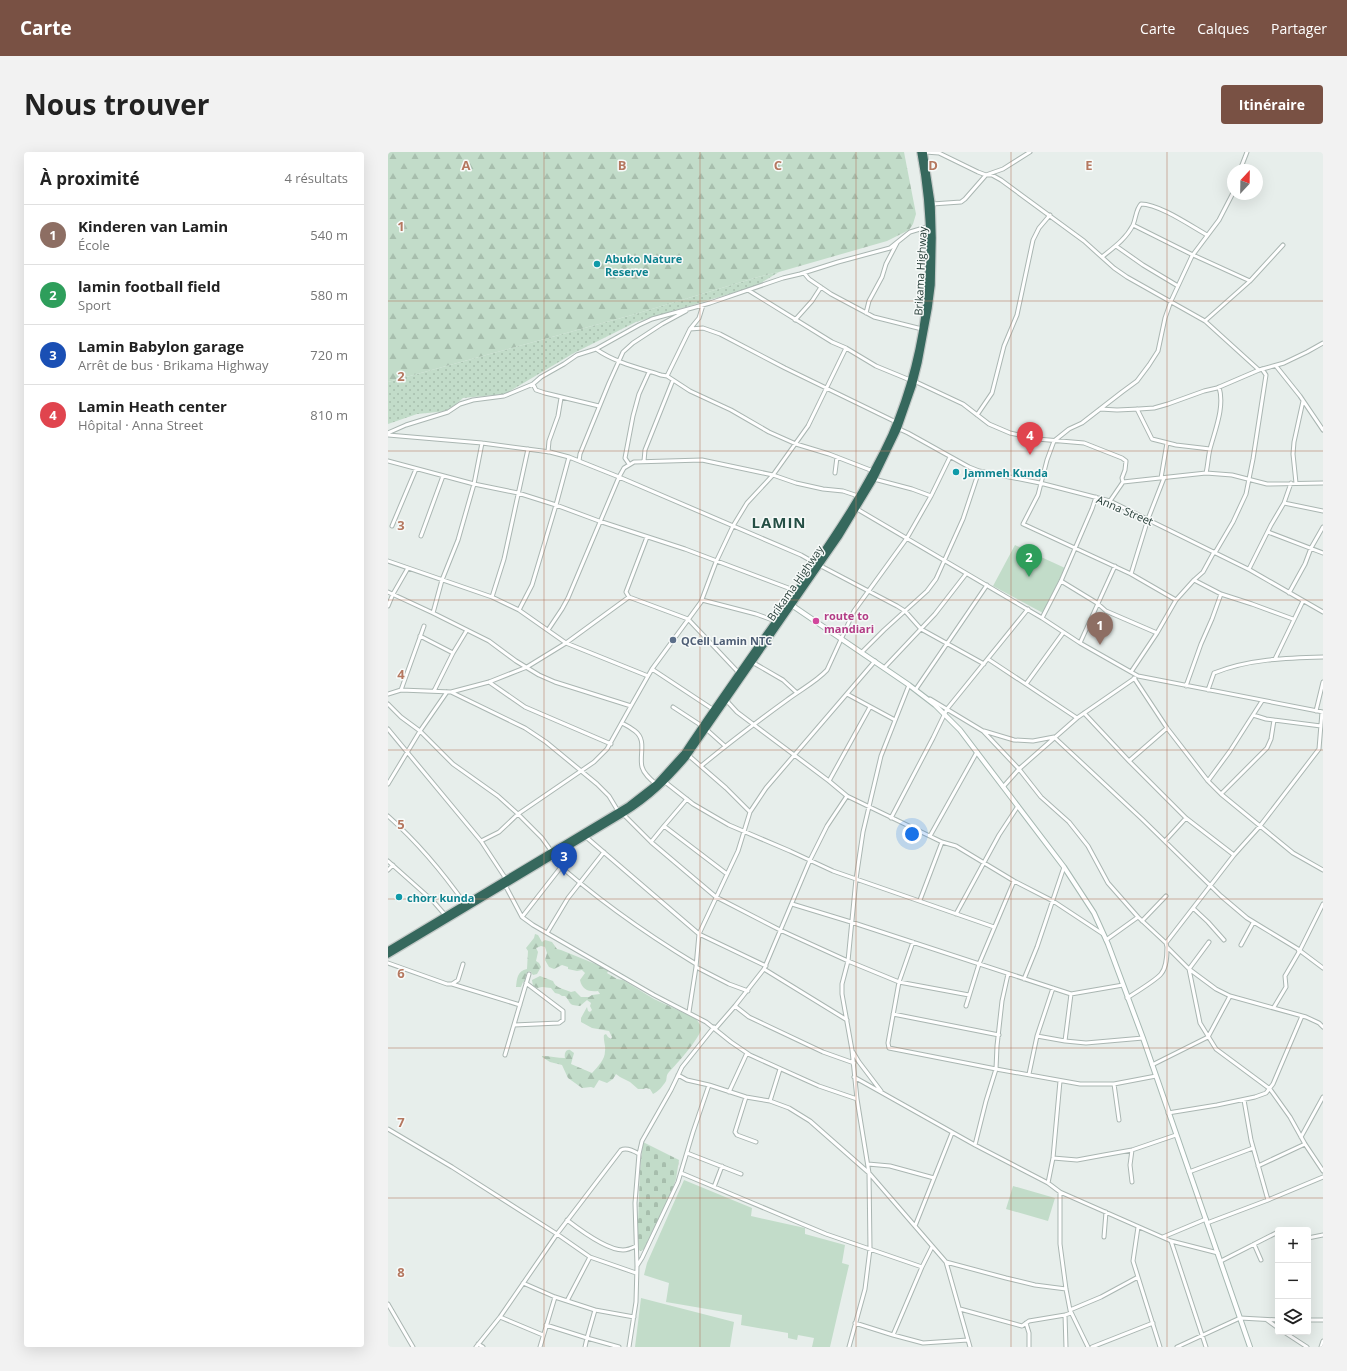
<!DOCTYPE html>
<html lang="fr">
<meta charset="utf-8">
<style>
:root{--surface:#fff;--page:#f2f2f2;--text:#222;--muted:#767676;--line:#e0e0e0;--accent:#795144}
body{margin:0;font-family:"Open Sans",sans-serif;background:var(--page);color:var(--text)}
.controls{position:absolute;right:12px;bottom:12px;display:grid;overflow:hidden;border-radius:4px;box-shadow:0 4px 16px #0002}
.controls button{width:36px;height:36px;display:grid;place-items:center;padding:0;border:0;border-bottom:1px solid var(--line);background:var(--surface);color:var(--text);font:20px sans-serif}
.compass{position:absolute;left:839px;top:12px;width:36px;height:36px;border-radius:50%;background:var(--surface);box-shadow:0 4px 16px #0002;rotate:22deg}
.you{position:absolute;left:524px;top:682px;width:14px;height:14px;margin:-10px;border:3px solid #fff;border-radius:50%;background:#1a73e8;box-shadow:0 0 0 6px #1a73e833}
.badge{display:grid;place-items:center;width:26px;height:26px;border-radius:50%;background:var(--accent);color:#fff;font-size:13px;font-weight:700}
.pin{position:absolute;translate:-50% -33px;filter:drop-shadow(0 1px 2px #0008)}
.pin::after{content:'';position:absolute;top:21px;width:14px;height:12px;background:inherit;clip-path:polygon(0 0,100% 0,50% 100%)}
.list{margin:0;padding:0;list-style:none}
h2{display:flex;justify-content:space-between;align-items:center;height:52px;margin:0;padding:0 16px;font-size:17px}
h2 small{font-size:13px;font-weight:400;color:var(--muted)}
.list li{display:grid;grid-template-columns:26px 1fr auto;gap:12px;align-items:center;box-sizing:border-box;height:60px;padding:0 16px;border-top:1px solid var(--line)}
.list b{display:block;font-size:15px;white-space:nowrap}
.list p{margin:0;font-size:13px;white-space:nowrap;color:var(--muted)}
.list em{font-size:13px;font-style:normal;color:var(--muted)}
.icon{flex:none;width:22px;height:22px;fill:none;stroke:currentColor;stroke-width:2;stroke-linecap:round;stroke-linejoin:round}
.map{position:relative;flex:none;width:935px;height:1195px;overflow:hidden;border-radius:4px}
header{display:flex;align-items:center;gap:24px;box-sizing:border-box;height:56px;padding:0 20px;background:var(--accent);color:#fff}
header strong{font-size:19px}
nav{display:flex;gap:22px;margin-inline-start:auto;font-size:14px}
.intro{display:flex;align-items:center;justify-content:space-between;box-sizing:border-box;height:96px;padding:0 24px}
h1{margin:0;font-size:28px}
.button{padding:10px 18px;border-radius:4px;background:var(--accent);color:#fff;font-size:14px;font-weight:700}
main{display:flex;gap:24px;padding:0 24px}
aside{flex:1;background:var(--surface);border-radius:4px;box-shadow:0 4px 16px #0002}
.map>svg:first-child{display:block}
</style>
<header>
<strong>Carte</strong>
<nav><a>Carte</a><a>Calques</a><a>Partager</a></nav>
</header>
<div class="intro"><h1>Nous trouver</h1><a class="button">Itinéraire</a></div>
<main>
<aside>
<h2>À proximité<small>4 résultats</small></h2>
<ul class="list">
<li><span class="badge" style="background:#8d6e63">1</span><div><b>Kinderen van Lamin</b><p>École</p></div><em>540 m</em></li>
<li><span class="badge" style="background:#2e9e5b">2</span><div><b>lamin football field</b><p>Sport</p></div><em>580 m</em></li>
<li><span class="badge" style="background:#1a4fb4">3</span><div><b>Lamin Babylon garage</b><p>Arrêt de bus · Brikama Highway</p></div><em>720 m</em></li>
<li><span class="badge" style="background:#e0444e">4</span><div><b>Lamin Heath center</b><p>Hôpital · Anna Street</p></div><em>810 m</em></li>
</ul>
</aside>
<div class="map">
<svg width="935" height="1195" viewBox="0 0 935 1195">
<defs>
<pattern id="grass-dots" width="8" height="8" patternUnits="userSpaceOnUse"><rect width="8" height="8" fill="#c2dcc9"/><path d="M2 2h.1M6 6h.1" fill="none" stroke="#a7bead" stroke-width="1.8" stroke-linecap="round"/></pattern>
<pattern id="forest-firs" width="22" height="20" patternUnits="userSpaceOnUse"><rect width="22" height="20" fill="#c2dcc9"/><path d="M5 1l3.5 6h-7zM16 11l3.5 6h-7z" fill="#a7bead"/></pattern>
<pattern id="cemetery-stones" width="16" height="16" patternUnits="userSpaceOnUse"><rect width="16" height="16" fill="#c2dcc9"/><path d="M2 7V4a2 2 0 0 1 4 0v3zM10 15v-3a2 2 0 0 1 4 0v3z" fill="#a7bead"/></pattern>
</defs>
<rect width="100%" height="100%" fill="#e7eeeb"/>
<path fill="url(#grass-dots)" d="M 391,120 L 368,134 L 248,170 L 186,201 L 117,242 L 75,246 L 60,259 L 29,262 L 0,272 L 0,230 L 244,163 L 370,125 Z"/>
<path fill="url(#forest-firs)" d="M 0,0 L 516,0 L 528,62 L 525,72 L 521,78 L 499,89 L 391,120 L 370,125 L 244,163 L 0,230 Z
M 147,782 L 150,783 L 154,790 L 157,788 L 164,790 L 169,797 L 173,798 L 210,813 L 214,814 L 221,818 L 219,821 L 229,827 L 235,828 L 266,847 L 307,866 C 310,869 313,873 313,877 C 312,886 288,913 281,920 C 278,923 279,926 278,929 C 275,934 270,940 265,942 L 262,937 L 258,936 L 255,937 L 250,937 L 242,930 L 232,925 L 228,922 L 225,927 L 219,931 L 211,928 L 206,936 L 203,935 L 194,936 L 180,926 L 174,913 L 162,910 L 154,905 L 154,904 C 162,904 169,906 177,906 C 176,902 178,897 182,898 L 186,901 L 183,912 L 204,921 C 210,914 217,908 217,899 C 218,894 215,888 216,883 L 218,882 L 220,885 L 223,887 L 224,885 L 221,879 L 204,876 L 193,870 L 193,866 L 199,855 L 200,859 L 202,860 L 204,858 L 202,854 L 203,851 L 199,848 L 192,854 C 179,853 184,851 177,844 L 174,844 L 171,842 L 167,841 L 163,836 L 154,835 L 149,836 L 145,834 L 144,828 L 152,824 L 165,829 C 167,836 176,837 183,840 L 187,839 L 193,845 L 201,845 L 204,843 L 212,842 L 210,839 C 201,840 194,838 192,828 L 197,821 L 194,818 L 189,819 L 180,817 L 180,815 L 174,813 L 166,817 L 161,815 L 157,808 L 159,801 L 157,795 L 153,794 L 148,796 L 150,800 L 148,809 L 151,811 L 153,815 L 149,822 L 145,823 L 142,819 C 137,820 138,825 137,829 L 135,830 L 133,835 L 128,835 C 129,827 129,819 139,817 L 140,799 L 138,796 L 146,786 Z"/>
<path fill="url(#cemetery-stones)" d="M 255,990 L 291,1008 L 288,1027 L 282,1044 L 256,1097 L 253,1099 L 249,1097 L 252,1018 Z"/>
<path fill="#c2dcc9" d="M 627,393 L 677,416 L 655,461 L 605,434 Z
M 296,1028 L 364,1056 L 363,1064 L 417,1076 L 417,1082 L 457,1093 L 454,1111 L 461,1113 L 442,1195 L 424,1195 L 426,1186 L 410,1183 L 409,1188 L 400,1186 L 400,1181 L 353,1173 L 354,1163 L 278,1150 L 281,1131 L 256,1123 L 259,1111 Z
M 625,1034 L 667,1046 L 660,1069 L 618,1057 Z
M 253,1146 L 346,1170 L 342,1195 L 247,1195 Z"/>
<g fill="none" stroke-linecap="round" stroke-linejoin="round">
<defs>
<path id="street" d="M 537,0 L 551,1 L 590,20 L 598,23 L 604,23 L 613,28 L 696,89 L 726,116 L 739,125 L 817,169 L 871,218
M 852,18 L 859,0
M 544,52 L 573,50 L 577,47 L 598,23 L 615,17 L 642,0
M 745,73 L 805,103 L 862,129
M 728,94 L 755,113 L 790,134
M 714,105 C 725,96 738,87 745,73 C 748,66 748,57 753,52 C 771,52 803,74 819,83
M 416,121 L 421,127 L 443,142 L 486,165 L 534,177
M 360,138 L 444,190 L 458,196
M 478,161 L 481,149 L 494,125 L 498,112 L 509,91
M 407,168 L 424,149 L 433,135
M 817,169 L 862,129 L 895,93
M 302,177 L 315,176 L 332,182 L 397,216 L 508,270
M 208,197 C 226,210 251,216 273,223 L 279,224 L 302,239 L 343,258 L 381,280 L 408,292 L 441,302 L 485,319
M 888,214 L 912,244 L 935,278
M 279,224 L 302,177 L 311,166 L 315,153
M 526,229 L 575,252 L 601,272 L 622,281 L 649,287 L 696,291 L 734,306 L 738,309 L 737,318 L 734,326 L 735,330
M 145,232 L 148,238 L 157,241 L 211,254
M 712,257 L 729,258 L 751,257 L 766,256 L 780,252 L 816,239 L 829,236 L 871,218 L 896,211 L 919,200 L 935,191
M 749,257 L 764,287 L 788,293 L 822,297
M 589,263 L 604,241 L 616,194 L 629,163 L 645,88 L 651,76 L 662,63
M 509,276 L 520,281 L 581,315 L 591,319 L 652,331 L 722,349 L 862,418 L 935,460
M 0,281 L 18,273 L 60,260 L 72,252 L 85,248 L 116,244 L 145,232 L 153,225 L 176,212 L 189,203 L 208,197 L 251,173 L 264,167 L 322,151 L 395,126 L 412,122 L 450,110 L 502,96 L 522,80 L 542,74
M 0,283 L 94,291 L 162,300 L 181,305 L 231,325 L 413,403 L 427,411
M 160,300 L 161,289 L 170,264 L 173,246
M 0,309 L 86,332 L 130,341 L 168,353 L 211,369 L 297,397 L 403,437 L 407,440
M 191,309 L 192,302 L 221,231 L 235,200 L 245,191 L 274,172 L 298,159
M 256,309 L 257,298 L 285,228
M 241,312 L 237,306 L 245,264 L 251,242 L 261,220
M 447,321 L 449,305
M 818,321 C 820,313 820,305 822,297 C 827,278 837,255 831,235
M 773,326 L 779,291
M 486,327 L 524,337 L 543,344
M 908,331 L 905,302 L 906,290 L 915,249
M 722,349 L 735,330 L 818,321 L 844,323 L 879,332 L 935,331
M 896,351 L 935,359
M 469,357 L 654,466 L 692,491 L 750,524 L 935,560
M 4,374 L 28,317
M 880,380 L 935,401
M 33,384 L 55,324
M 259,385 L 238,440 L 241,445 L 300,467 L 351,521
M 0,409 L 104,445 L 131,458 L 178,491 L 260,524
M 431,413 L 509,454 L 517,459 L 533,477 L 596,512
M 861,417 L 883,373 L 896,351 L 903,331
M 743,422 L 760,367 L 776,326
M 806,428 L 833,442 L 864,452 L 905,467
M 673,429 L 709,451 L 718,459 L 769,481
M 0,440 L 45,461 L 54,428 L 70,388 L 86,332 L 94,291
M 901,441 L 917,412 L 923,396 L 935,375
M 104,445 L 116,407 L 140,297
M 314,448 L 368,462 L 387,469
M 788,448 L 743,422 L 635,372 L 650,343 L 659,308 L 666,289 L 681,277 L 694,271 L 734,240 L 749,229 L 761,213 L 770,199 L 777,166 L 783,149 L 804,104 L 831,68 L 845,41
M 0,454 L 5,442 L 20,416
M 131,458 L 144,433 L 168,353 L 181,305
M 45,461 L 101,489 L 128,509 L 151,523 L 167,530 L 243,554
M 654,466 L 673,429 L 704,357 L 708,345
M 160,478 L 174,457 L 180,446 L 231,325 L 236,316 L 246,310 L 314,308 L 385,323 L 408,331 L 435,337 L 455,339 L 470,344
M 32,484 L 65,501
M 692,491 L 727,414
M 474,500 L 496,478 L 539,439 L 548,427 L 575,367 L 591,319
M 600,507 L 689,566
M 887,507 L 915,449
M 364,510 L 395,528 L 408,540
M 496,516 L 547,462 L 578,422
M 264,517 L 326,558
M 743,520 L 769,481 L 788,448 L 806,428 L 815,420 L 826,400 L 828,399 L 845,370 L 858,342 L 865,307 L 878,223 L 874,217
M 746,526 L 779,576 L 820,629 L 833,642 L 905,701 L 935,718
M 101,530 L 137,555 L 223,592
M 638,532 L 675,481
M 798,534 L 813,492 L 824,467 L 833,442
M 528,537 L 599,433
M 13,538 L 36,474
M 820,538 L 826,521 C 860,507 898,506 935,505
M 46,539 L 65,501 L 79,478
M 63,540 L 137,576 L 158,590 L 209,632 L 221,644 L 230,659
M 0,542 L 13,538 L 63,540 L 101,530 L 139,515 L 178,491 L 241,445
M 459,542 L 507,568
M 542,547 L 595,579 L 631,617 L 653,645 L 681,670 L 700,694 L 720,731 L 750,765 L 778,791 L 779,795 L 801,817 L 828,837 L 842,844 L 918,865 L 931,871 L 935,875
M 338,548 L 349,560 L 441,629 L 459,644 L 554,690 L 568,694 L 626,729 L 665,749 L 715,782
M 0,552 L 13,565 L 32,579 L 65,612 L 110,644 L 130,662 L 154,686 L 164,700
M 285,555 L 314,574
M 928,559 L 935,530
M 696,561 L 741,609 L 798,666 L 846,703
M 865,563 L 878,567 L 933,574
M 234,571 C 238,573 243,576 247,579 C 259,588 251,603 254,615 C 256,622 262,627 268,632
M 0,577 L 93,689 L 118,727
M 318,577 L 337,594
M 596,579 L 626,588 L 645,589 L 666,585 L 754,667 L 833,744 L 859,766 L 910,797 L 911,800 L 897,824 L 898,835 L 886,855
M 300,603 L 338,636 L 362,660
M 741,609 L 779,576
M 313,614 C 341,591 370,569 399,548 C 412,538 428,530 439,518 L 466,459 L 519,386 L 543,344 L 562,305
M 441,629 L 482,555
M 820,629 L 842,599 L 874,549
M 277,630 L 305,652 L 341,673 L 402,699 L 445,719 L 606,775
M 0,632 L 32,579 L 59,540
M 615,635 L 631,617 L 689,566 L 747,526
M 833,642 L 879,596 L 883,587 L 886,568
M 299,647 L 276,674 L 339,722
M 235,662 L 263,690 L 328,745 L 392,778 L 460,809 L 511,830 L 581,843
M 0,664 C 27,688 56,722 77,752
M 503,666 L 545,586 L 559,557 L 640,457
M 542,684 L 589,600
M 198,685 L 311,782 L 378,814
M 93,689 L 111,680 L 130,662 L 206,610 L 219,597 L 243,554 L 264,517 L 313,450 L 328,410 L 345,374 L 359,351 L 385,323 L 420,274 L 458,196 L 488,214 L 522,228
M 777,689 L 798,666
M 263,690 L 276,674
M 162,705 C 207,746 257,781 308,812
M 0,709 L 45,749 L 58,764
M 0,718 L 5,713
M 117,733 L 134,765 L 145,773 L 266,843 L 318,870 L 343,890 L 362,903 L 431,934 L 469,947
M 532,748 L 554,690
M 404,752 L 463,770 L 683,842 L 735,833
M 805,756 L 820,770 L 836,788
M 568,762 L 611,683 L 630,654
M 134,765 L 173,715
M 754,769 L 778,744
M 159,781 L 180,746 L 216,700
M 718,788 L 750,765
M 525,790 L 511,830 L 500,891 L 501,896 L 608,917 L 692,932 L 726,932 L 768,924
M 821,790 L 801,817 L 812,871 L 828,897 L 882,937 L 902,965 L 917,992 L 935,1019
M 778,791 L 846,703 L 872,674 L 931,597 L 934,560
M 853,793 L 865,771
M 911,798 L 935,816
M 911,800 L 935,752
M 0,811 L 59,832 L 64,832 L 70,828 L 75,812
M 308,815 L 341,832 L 360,839
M 376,817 L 459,868
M 636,827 L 649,795 L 676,715
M 64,832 L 132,853
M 739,846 C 747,841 768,828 773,822 C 779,815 779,803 779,795
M 347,854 L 361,865 L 435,900 L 466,911
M 578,854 L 591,812 L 626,729
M 301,860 L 308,815 L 311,782 L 350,699 L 362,660 L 378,636 L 487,509
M 505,862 L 611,883
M 126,873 L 171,871 L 175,868 L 175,859 L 138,831
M 327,877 L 347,854 L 376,817 L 422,708 L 439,674 L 459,644
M 649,884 L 677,889 L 698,891 L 755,886
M 677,889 L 683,842
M 465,900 L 471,910 L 493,939
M 117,903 L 141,822
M 764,913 L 820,885 L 842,844
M 641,922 L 649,884 L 665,836
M 290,923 L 299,928 L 321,933 L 358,945 L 382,949 L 401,956 L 422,969 L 481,1021 L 558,1110 L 582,1195
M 466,925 L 587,993 L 660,1031 L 672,1040 L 783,1089 L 830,1101
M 726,932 L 731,968
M 341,940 L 359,901
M 358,945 L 347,980 L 349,983 L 368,990
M 856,948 L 863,988 L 880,1048
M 382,949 L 392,917
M 780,961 L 829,953 L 867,945 L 878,941 L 885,932 L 914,864
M 0,977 L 64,1015 L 169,1082 L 202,1105 L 248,1121
M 913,985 L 935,945
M 587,993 L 598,949 L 608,917 L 609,894 L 614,849 L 620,822
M 744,998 L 742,1013 L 744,1030
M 299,1001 L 353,1022
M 665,1006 L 689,1008 L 716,1003 L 744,998 L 788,983
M 480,1012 L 502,1014 L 546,1026
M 870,1014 L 917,992
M 801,1020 L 865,996
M 293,1021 L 438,1082 L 534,1115
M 660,1031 L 665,1006 L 672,929
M 326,1035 L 334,1014
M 672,1040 L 672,1092 L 678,1137 L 682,1158 L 700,1195
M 179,1068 C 192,1078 219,1098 235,1098 C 240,1098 244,1096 248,1094
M 819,1071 L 880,1048 L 935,1025
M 527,1074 L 564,981
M 750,1075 L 745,1109 L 772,1195
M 716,1085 L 718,1060
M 775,1085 L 818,1067
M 920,1086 L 935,1083
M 783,1089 L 818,1195
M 866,1092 L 873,1108
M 833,1109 L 890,1080
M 558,1110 L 618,1126 L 647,1133 L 678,1137
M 249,1114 L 254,1106 L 290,1030 L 305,980 L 321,933
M 135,1131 L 167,1145 L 207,1158 L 199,1186 L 231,1195
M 179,1149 L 202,1105
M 0,1152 L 25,1195
M 572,1157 L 634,1174 L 641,1169 L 677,1163 L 683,1161
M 207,1158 L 246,1165
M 682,1158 L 713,1145 L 750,1125
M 677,1163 L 678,1195
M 112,1165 L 155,1183
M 879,1168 L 890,1176
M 920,1168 L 935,1168
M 467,1171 L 505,1183 L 535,1191 L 580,1188
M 638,1171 L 641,1181 L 641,1195
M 158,1173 L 199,1186 L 197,1195
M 896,1180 L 919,1195
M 505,1183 L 534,1115 L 544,1095
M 90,1192 L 95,1195
M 88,1195 L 112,1165 L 169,1082 L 233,998 C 239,995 246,999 251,1002
M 152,1195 L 167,1145
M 241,1195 L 248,1150 L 249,1114 L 247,1051 L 251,1002 L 254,989 L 283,938 L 294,915 L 326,875
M 461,1195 L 477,1137 L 482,1097 L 481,1021 L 469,947 L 464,898 L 454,842 L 454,832 L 460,809 L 468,727 L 475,680 L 493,604 L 521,533
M 704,1195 L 765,1171
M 789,1195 L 852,1166 L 890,1168
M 933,1195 L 935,1189"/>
<path id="secondary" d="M 402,452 L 521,533 L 547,553 L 572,578 L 676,715 L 706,761 L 720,792 L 755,886 L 862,1195"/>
<path id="highway" d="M 0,798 L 241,653 L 268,632 L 296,601 C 332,547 370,494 407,441 C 442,390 477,340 503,283 C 541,195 550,94 532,0
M 0,803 L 235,662 C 262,645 278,629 298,606 L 451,385 L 486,327 L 510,277 L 525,234 L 531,210 L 541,156 L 544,133 L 545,86 L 544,52 L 536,0"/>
</defs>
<use href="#street" stroke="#aab6b2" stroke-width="5"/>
<use href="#secondary" stroke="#a6b8b2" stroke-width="6"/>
<use href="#highway" stroke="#c3c9c7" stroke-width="8"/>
<use href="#street" stroke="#fff" stroke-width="3"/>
<use href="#secondary" stroke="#fff" stroke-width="4"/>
<use href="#highway" stroke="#36685d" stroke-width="5.5"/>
</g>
<path fill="none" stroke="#b57860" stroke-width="1" stroke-opacity="0.55" d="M 156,0 L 156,1195M 312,0 L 312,1195M 468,0 L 468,1195M 623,0 L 623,1195M 779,0 L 779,1195M 0,149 L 935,149M 0,299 L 935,299M 0,448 L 935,448M 0,598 L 935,598M 0,747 L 935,747M 0,896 L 935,896M 0,1046 L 935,1046"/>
<g fill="#0f9aa8" stroke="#f7faf9" stroke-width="1.5">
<circle cx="209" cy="112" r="4"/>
<circle cx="568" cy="320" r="4"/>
<circle cx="11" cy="745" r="4"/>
</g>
<circle fill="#d1479c" stroke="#f7faf9" stroke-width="1.5" cx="428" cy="469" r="4"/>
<circle fill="#5c6f8a" stroke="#f7faf9" stroke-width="1.5" cx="285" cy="488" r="4"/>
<g text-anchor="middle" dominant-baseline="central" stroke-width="3" stroke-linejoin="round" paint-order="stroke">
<g font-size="11" font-weight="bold" fill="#0d838f" stroke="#f7faf9" text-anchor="start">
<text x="217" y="106">Abuko Nature<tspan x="217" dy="13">Reserve</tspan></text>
<text x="576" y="320">Jammeh Kunda</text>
<text x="19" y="745">chorr kunda</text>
</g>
<g font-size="11" fill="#273e38" stroke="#f7faf9">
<text transform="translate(532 119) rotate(-87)">Brikama Highway</text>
<text transform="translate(737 358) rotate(23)">Anna Street</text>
<text transform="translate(407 431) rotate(-55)">Brikama Highway</text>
</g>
<g font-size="11" font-weight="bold" fill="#b23c85" stroke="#f7faf9" text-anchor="start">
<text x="436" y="463">route to<tspan x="436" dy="13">mandiari</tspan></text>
</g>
<g font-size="11" font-weight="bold" fill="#4e5e75" stroke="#f7faf9" text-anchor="start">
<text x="293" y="488">QCell Lamin NTC</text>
</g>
<g font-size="15" font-weight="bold" letter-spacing="1" fill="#254f45" stroke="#f7faf9">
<text x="391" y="370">LAMIN</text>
</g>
</g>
<g font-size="13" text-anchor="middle" font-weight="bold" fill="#b57860" stroke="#f7faf9" stroke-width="3" stroke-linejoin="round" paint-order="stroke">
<text x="78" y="18">A</text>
<text x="234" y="18">B</text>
<text x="390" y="18">C</text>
<text x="545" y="18">D</text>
<text x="701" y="18">E</text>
<text x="13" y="79">1</text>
<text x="13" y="229">2</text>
<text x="13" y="378">3</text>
<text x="13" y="527">4</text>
<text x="13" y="677">5</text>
<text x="13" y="826">6</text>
<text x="13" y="975">7</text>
<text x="13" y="1125">8</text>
</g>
</svg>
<div class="controls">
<button>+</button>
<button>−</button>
<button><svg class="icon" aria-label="layers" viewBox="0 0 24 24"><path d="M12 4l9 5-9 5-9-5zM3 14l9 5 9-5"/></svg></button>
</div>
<svg class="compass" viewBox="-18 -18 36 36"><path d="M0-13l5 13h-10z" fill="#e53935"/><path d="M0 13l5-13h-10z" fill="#767676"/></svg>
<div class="you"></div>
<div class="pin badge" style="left:712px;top:493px;background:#8d6e63">1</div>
<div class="pin badge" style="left:641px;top:425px;background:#2e9e5b">2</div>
<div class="pin badge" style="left:176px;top:724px;background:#1a4fb4">3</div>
<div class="pin badge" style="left:642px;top:303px;background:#e0444e">4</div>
</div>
</main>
